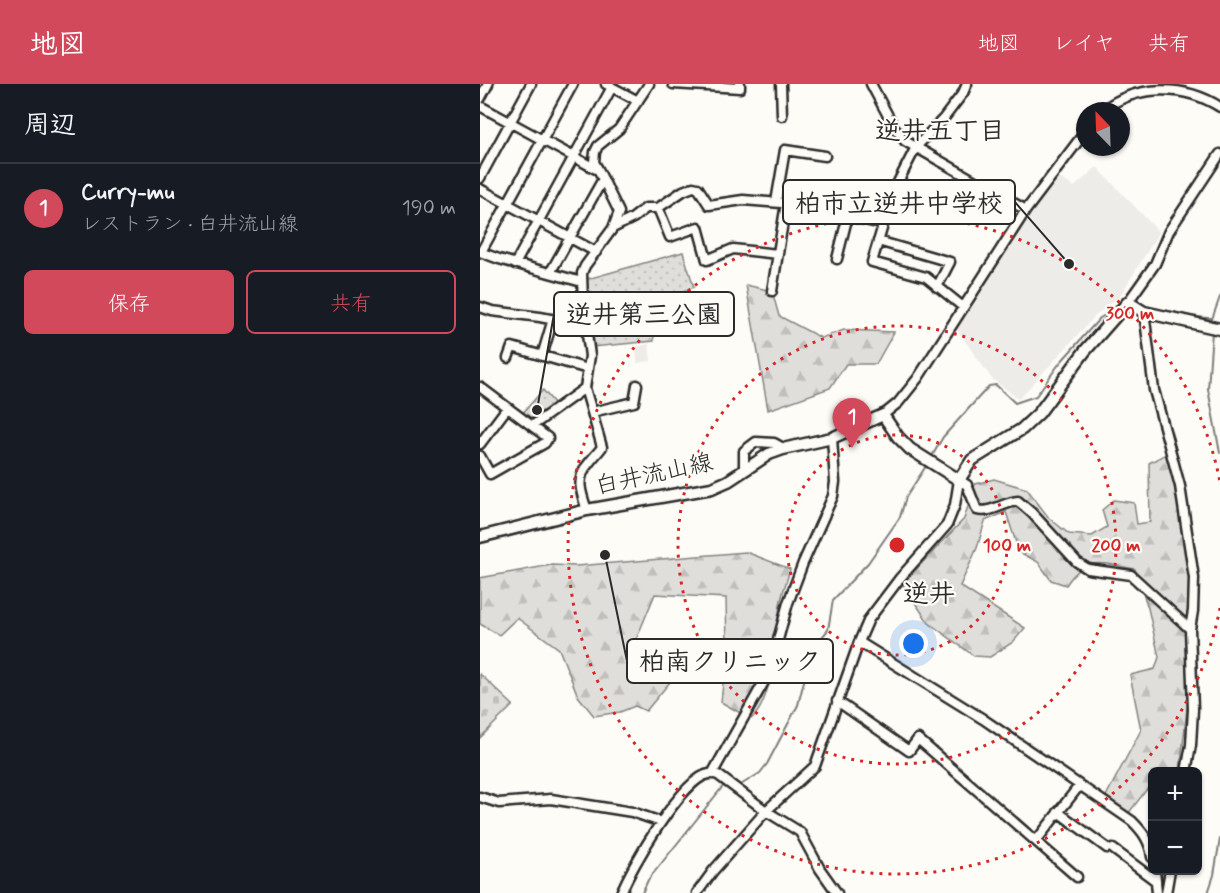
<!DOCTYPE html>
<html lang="ja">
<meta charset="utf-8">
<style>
:root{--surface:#171b24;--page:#20242c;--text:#f1f3f6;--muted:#9ea1a6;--line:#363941;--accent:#d1495b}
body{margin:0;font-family:Mynerve,"Klee One",sans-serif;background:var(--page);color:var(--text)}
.controls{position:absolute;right:18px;bottom:18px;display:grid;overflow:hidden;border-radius:9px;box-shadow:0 2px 4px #0004}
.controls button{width:54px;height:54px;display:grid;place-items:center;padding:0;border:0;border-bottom:2px solid var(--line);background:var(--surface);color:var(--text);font:30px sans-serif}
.compass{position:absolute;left:596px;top:18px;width:54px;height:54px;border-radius:50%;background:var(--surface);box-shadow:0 2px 4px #0004;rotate:337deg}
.you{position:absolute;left:434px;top:560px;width:21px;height:21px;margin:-15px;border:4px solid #fff;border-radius:50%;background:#1a73e8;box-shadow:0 0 0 9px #1a73e833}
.badge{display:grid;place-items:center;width:39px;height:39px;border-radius:50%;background:var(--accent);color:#fff;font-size:20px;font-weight:700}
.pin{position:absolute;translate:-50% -50px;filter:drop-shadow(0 2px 3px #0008)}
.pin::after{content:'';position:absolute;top:32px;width:21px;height:18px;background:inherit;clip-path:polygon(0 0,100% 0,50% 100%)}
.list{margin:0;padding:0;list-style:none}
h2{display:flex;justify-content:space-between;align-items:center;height:78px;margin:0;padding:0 24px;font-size:26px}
h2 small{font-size:20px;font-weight:400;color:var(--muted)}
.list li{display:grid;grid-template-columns:39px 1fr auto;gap:18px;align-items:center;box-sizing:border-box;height:90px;padding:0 24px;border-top:2px solid var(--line)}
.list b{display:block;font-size:22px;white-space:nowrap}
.list p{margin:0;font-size:20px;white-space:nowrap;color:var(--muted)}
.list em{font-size:20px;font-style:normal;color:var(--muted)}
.actions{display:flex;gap:12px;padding:18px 24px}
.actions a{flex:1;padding:14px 0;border:2px solid var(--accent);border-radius:9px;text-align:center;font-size:21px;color:var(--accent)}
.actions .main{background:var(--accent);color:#fff}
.map{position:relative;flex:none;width:740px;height:809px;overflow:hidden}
header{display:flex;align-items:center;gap:36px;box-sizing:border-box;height:84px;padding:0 30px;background:var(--accent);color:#fff}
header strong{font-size:28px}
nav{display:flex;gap:33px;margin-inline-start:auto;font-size:21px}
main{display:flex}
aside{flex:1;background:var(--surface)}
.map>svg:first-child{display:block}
</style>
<header>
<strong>地図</strong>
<nav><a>地図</a><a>レイヤ</a><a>共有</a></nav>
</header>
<main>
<aside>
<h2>周辺<small></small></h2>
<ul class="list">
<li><span class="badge">1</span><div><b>Curry-mu</b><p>レストラン · 白井流山線</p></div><em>190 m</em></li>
</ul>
<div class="actions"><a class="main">保存</a><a>共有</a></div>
</aside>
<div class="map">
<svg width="740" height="809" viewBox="0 0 740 809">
<defs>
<pattern id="forest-firs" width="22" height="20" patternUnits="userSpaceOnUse" patternTransform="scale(1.5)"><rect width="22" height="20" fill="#dfdeda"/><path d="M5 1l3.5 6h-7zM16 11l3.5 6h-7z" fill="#c0bfbb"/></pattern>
<pattern id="cemetery-stones" width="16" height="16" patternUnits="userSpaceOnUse" patternTransform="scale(1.5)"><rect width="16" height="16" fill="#dfdeda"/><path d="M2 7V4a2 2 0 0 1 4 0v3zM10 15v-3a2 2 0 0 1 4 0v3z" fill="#c0bfbb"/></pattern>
<pattern id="park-dots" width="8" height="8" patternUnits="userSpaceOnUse" patternTransform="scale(1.5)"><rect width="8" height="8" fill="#dfdeda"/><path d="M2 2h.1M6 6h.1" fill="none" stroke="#c0bfbb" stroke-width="1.8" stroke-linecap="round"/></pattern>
</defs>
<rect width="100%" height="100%" fill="#fdfcf7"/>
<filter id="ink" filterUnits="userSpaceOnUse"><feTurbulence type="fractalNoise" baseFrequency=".0167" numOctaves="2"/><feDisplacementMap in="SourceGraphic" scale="12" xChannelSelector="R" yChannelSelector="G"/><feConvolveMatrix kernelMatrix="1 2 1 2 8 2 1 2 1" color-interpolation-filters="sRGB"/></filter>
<g filter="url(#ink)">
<path fill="#edece8" d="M 617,83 L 679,148 L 640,212 L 616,231 L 539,315 L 512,295 L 476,244 L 576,92 L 594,103 Z
M 169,260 L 171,277 L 157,279 L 156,263 Z"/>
<path fill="url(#forest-firs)" stroke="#858482" stroke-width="1.5" d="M 266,201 L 292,207 L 299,232 L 341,254 L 364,246 L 414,248 L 396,280 L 366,280 L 350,304 L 288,326 Z
M 688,369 L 702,441 L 710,506 L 705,549 L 709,607 L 700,687 L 672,688 L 672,709 L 667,705 L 648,730 L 626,712 L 661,646 L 650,591 L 675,585 L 679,573 L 668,524 L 655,485 C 624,480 606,470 586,501 L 571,496 L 558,478 L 539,468 L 526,428 L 505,437 L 497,464 L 480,502 L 545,544 L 533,558 L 510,573 L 494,572 L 449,539 L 422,500 L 484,435 L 495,400 L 514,395 L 547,405 L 569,434 L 589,450 L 612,452 L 627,443 L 622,426 L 634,416 L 654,419 L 657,440 L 670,438 L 669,379 Z
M 266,468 L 310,485 C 307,497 302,509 300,521 C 295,551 294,617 271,635 L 241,618 L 247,563 L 246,514 L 175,510 L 146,580 L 164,592 L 190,598 L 166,627 L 155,622 L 140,628 L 114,632 L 98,612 L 79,565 L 37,534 L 19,551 L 0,540 L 0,494 L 71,481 L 96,482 Z"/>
<path fill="url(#cemetery-stones)" stroke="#858482" stroke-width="1.5" d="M 0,590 L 33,621 L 0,654 Z"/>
<path fill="url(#park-dots)" stroke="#858482" stroke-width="1.5" d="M 203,168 L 214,203 L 172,218 L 174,257 L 112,263 L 104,196 Z
M 63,306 L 75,320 L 53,337 L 49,337 L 41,331 Z"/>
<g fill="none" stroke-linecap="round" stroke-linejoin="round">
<path stroke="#7e7d7b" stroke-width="2" d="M 671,225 C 692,225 711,235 732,234
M 732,235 L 740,213
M 732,247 L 728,305 L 740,369
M 451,374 L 463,353 L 509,302 L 516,301 L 535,319 L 556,312 L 579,280 L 620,234 L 635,225
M 259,702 L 280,689 L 287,680 L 318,621 L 332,565 L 348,546 L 353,516 L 388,479 L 420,433 L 426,413 L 448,379
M 162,809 L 168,796 L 244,701 L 252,707 L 254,706
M 728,809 L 734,791 L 740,755"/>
<defs>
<path id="minor" d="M 126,0 L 158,17
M 193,0 L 260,4 L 260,0
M 301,0 L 302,32
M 391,0 L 414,43 L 425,57 L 546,126
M 0,15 L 8,0
M 0,22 L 116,85
M 622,27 C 656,0 704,0 740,23
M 0,94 L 51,0
M 0,105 L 116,168
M 296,118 L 305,66 L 345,72
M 178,124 L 190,153 L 218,143 L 227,176 L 253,165 L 298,170
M 133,144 L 153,134 L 166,124 L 178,124 L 203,107 L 213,103 L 218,104 L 229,121 L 263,116 L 314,120 L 402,140
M 398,157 L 470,178 L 457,203
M 0,168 L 19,175 L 102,198
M 1,168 L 93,0
M 357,175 L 368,131
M 35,180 L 132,3
M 70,189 L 123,95
M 292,207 L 306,119
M 648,218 L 675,180 L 689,147 L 740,70
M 0,223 L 12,227 L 60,233 L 106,242
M 483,223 L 446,193 L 392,178 L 413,108 L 436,63 L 464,34 L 483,9 L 487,0
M 664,228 L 674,306 L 700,402 L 714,494 L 713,527 L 710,545 L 713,625 L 711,661 L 706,688
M 62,272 L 73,235
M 28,274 L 32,263 L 108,285
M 0,303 L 68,354 L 65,359 L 10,390 L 0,372
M 112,328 L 154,318 L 157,301
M 403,331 L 418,319 L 438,294 L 546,126 L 605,48
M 52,342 L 105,304
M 0,360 L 27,324
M 264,386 L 264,367 L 276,358 L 294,359 L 305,365
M 107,426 C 101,409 95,394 109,379 C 113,373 118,369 122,363 L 105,304 L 110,272 L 103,221 L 102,189 L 105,182 L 133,144 L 139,128 L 119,87 L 114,78 L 115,68 L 118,62 L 139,45 L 169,0
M 379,558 L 503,635 L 652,737 C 663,748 670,757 672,773
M 357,617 L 429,667 L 438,655 L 597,793
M 232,690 L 289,589 L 308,519 L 323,479 L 353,412 L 355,398 L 352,354
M 0,713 L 19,719 L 71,715 L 152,728 L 181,738
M 578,728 L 627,764
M 556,757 L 599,702
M 633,765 L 676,797
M 675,786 L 677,809
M 141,809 C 151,784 202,694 229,690 C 232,689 235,690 238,691 L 286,727 L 320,748 L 340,785 L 357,809
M 217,809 L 233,787 L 286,727 L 335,682 L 379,558 L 389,535 L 420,494 L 467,441 L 475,421 L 479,396 L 487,401 L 497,426 C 510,430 524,418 538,417 L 552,429 L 597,478 L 608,485 L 651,491 L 710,545
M 686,809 L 690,786"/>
<path id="major" d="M 0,453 L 107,426 L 232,404 L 248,397 L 289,370 L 303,365 L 352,354 L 403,331 L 418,353 L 430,365 L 479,396 L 492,376 L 542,345 L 559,329 L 605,267 L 648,218 L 664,228 L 740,245"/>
</defs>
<use href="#minor" stroke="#2b2b2b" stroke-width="13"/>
<use href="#major" stroke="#2b2b2b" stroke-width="15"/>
<use href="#minor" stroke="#fdfcf7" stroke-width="8"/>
<use href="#major" stroke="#fdfcf7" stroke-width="10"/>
</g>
</g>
<g fill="none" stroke="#d62828" stroke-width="3" stroke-dasharray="3 6">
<circle cx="417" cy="461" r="110"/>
<circle cx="417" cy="461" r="219"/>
<path d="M740 524A329 329 0 1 1 740 398"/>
</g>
<g text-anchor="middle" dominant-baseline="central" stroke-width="4.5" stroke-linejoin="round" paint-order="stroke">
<g font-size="24" fill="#2b2b2b" stroke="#fdfcf7">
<text transform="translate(174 391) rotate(-12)">白井流山線</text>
</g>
<g font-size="26" font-weight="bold" fill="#2b2b2b" stroke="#fdfcf7">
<text x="460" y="48">逆井五丁目</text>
<text x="449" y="511">逆井</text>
</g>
</g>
<circle cx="417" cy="461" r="9" fill="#d62828" stroke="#fdfcf7" stroke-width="3"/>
<g font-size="18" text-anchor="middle" font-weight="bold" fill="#d62828" stroke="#fdfcf7" stroke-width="4.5" stroke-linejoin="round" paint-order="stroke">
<text x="650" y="235">300 m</text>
<text x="527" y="467">100 m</text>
<text x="636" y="467">200 m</text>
</g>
<path fill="none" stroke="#2b2b2b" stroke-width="2" d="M589 180L535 118M57 326L74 230M125 471L147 577"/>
<g fill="#2b2b2b" stroke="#fdfcf7" stroke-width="2">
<circle cx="589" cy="180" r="6"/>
<circle cx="57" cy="326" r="6"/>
<circle cx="125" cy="471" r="6"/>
</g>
<g fill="#fdfcf7" stroke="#2b2b2b" stroke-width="2">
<rect x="303" y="96" width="232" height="44" rx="6"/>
<rect x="74" y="208" width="180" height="44" rx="6"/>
<rect x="147" y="555" width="206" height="44" rx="6"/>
</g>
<g font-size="26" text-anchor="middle" font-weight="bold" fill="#2b2b2b">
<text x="419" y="128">柏市立逆井中学校</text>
<text x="164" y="239">逆井第三公園</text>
<text x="250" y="586">柏南クリニック</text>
</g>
</svg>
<div class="controls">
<button>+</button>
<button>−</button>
</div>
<svg class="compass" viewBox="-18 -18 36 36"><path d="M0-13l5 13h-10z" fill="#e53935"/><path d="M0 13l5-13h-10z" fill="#9ea1a6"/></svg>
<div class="you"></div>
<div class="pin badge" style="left:372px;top:364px">1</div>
</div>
</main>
